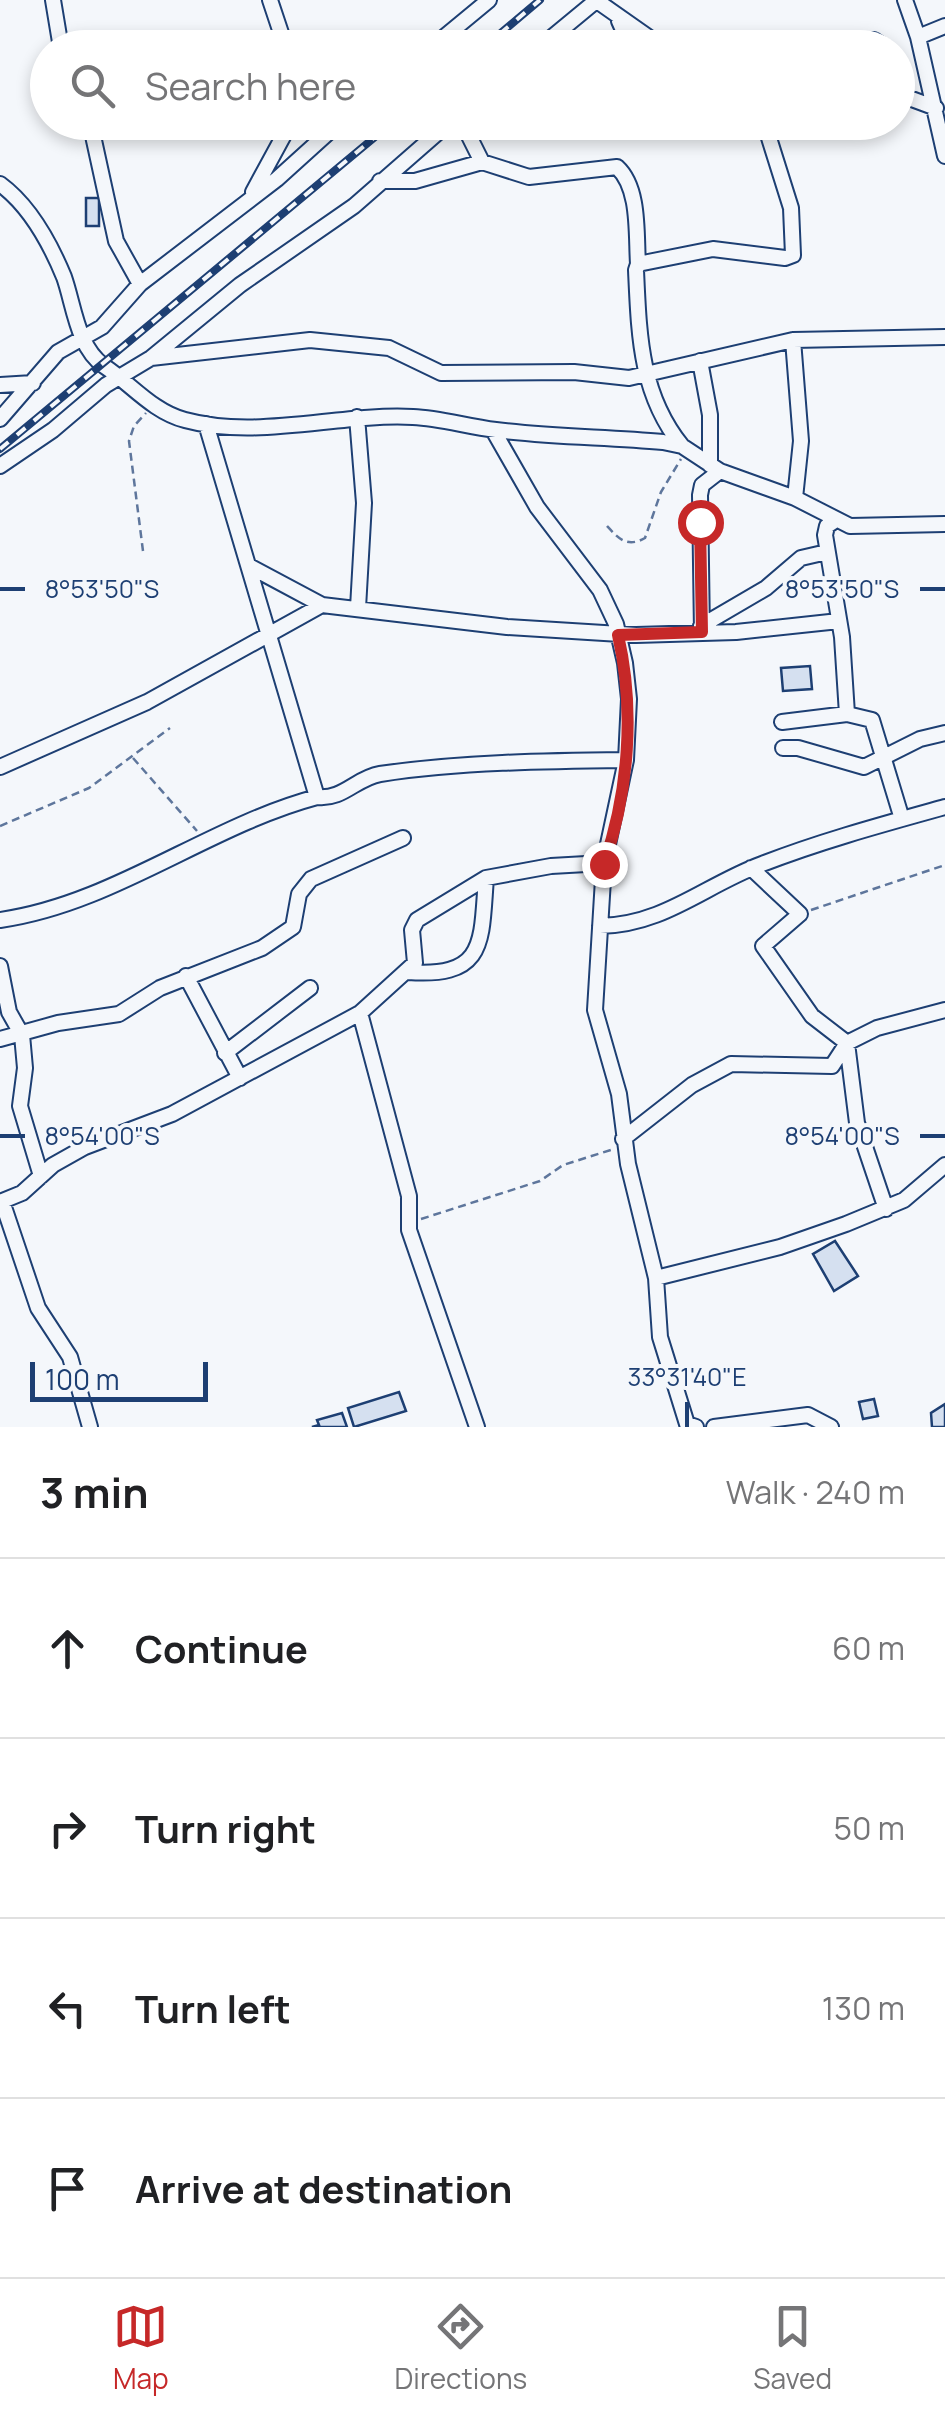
<!DOCTYPE html>
<meta charset="utf-8">
<style>
:root{--surface:#fff;--page:#f6f6f6;--text:#202124;--muted:#757577;--line:#e0e0e0;--accent:#c62828}
body{margin:0;font-family:Manrope,sans-serif;background:var(--page);color:var(--text)}
.scale{position:absolute;left:30px;bottom:25px;width:178px;box-sizing:border-box;padding-left:10px;border:5px solid #1d3f73;border-top:0;font-size:28px;line-height:35px;white-space:nowrap;color:#1d3f73;-webkit-text-stroke:8px #f4f7fb;paint-order:stroke}
.stop{position:absolute;width:30px;height:30px;margin:-22px;border:8px solid #c62828;border-radius:50%;background:#fff}
.stop.end{background:#c62828;border-color:#fff;box-shadow:0 2px 10px #0008}
.list{margin:0;padding:0;list-style:none}
h2{display:flex;justify-content:space-between;align-items:center;height:130px;margin:0;padding:0 40px;font-size:42px}
h2 small{font-size:32px;font-weight:400;color:var(--muted)}
.list li{display:grid;grid-template-columns:65px 1fr auto;gap:30px;align-items:center;box-sizing:border-box;height:180px;padding:0 40px;border-top:2px solid var(--line)}
.list b{display:block;font-size:38px;white-space:nowrap}
.list em{font-size:32px;font-style:normal;color:var(--muted)}
.icon{flex:none;width:55px;height:55px;fill:none;stroke:currentColor;stroke-width:2;stroke-linecap:round;stroke-linejoin:round}
.map{position:relative;flex:none;width:945px;height:1427px;overflow:hidden}
.search{position:absolute;background:var(--surface);box-shadow:0 5px 15px #0003;left:30px;right:30px;top:30px;height:110px;display:flex;align-items:center;gap:25px;box-sizing:border-box;padding:0 35px;border-radius:55px;color:var(--muted);font-size:38px}
.sheet{height:850px;background:var(--surface)}
nav{display:flex;justify-content:space-around;align-items:center;box-sizing:border-box;height:140px;border-top:2px solid var(--line);background:var(--surface);font-size:28px;color:var(--muted)}
nav a{display:grid;justify-items:center;gap:5px}
nav .on{color:var(--accent)}
.map>svg:first-child{display:block}
</style>
<div class="map">
<svg width="945" height="1427" viewBox="0 0 945 1427">
<rect width="100%" height="100%" fill="#f4f7fb"/>
<path fill="#d5e0f0" stroke="#1d3f73" stroke-width="2.5" d="M 86,198 L 99,198 L 99,226 L 86,226 Z
M 810,666 L 812,689 L 783,691 L 781,668 Z
M 835,1241 L 858,1276 L 834,1291 L 813,1254 Z
M 399,1392 L 406,1411 L 354,1427 L 348,1408 Z
M 874,1399 L 878,1416 L 863,1419 L 859,1402 Z
M 945,1404 L 945,1427 L 932,1427 L 931,1413 Z
M 342,1413 L 347,1427 L 312,1427 L 319,1425 L 317,1420 Z"/>
<g fill="none" stroke-linecap="round" stroke-linejoin="round">
<defs>
<path id="minor" d="M 53,0 L 61,48
M 270,0 L 286,48
M 905,0 L 918,37 L 945,156
M 597,1 L 664,48
M 619,21 L 631,48
M 918,37 L 945,26
M 431,48 L 489,0
M 539,48 L 597,0
M 857,48 L 874,40 L 886,48
M 898,87 L 909,98 L 936,108
M 90,122 L 116,241 L 140,284
M 462,122 L 482,162
M 380,181 L 415,181 L 482,162 L 529,177 L 617,167 C 640,188 636,234 638,264
M 0,184 C 30,206 50,243 64,277 C 74,305 77,347 104,366 C 130,383 153,412 185,420 C 258,440 339,413 413,417 C 441,418 468,427 496,430 C 551,437 607,437 663,442 L 682,446 L 720,471 L 795,498 L 850,526 L 945,524
M 253,192 L 291,122
M 793,340 L 801,441 L 795,498
M 151,358 L 310,340 L 389,348 L 441,373 L 574,372 L 629,378 L 793,340 L 945,337
M 700,361 L 710,415 L 710,465
M 0,385 L 33,383
M 357,417 L 364,503 L 358,608
M 0,419 L 58,352 L 102,327 L 140,284 L 277,179 L 340,122
M 493,430 L 537,507 L 600,590 L 616,624 L 625,663 L 629,699 L 626,760 L 604,863 L 595,1010 L 619,1094 L 628,1164 L 656,1278 L 660,1337 L 687,1424 L 696,1427
M 682,446 C 640,394 639,335 636,270 L 638,264 L 713,249 L 785,258 L 793,255 L 791,208 L 764,122
M 0,466 L 53,430 L 106,385 L 151,358 L 240,285 L 354,206 L 450,122
M 836,520 L 827,526 L 825,535 L 842,637 L 847,714 L 872,720 L 902,819
M 249,566 L 322,605 L 507,627 L 636,635 L 736,632 L 839,621
M 701,626 L 766,588 L 801,558 L 827,552
M 702,632 L 700,495 L 702,485 L 720,471
M 782,722 L 847,714
M 783,748 L 798,748 L 864,767 L 920,739 L 945,733
M 0,767 L 147,702 L 322,605
M 317,797 C 343,800 356,778 380,774 C 461,762 544,761 626,760
M 751,868 L 800,914 L 763,946 L 812,1016 L 847,1043 L 857,1123 L 886,1209
M 0,920 C 113,904 208,826 317,797 L 206,424
M 600,926 C 664,925 705,885 762,864 C 821,841 884,824 945,807
M 0,966 L 9,1012 L 22,1035 L 25,1068 L 20,1106 L 41,1176
M 408,972 C 487,978 481,941 486,878
M 186,976 L 240,1078
M 360,1013 L 409,1196 L 409,1230 L 477,1427
M 0,1039 L 58,1023 L 119,1014 L 160,988 L 262,948 L 293,927 L 299,894 L 311,879 L 403,838
M 225,1053 L 310,988
M 623,1139 L 692,1085 L 731,1064 L 832,1066 L 847,1043 L 877,1028 L 945,1010
M 2,1201 L 38,1308 L 70,1357 L 90,1427
M 0,1202 L 22,1193 L 53,1165 L 85,1147 L 172,1114 L 360,1013 L 415,963 L 412,930 L 417,920 L 486,878 L 551,866 L 604,863
M 656,1278 L 780,1247 L 846,1224 L 904,1200 L 945,1165
M 714,1427 L 808,1415 L 831,1427"/>
</defs>
<use href="#minor" stroke="#1d3f73" stroke-width="18"/>
<path stroke="#5e769c" stroke-width="2.5" stroke-dasharray="8 5" stroke-linecap="butt" d="M 607,526 C 619,539 627,548 645,538 L 661,492 L 681,459
M 143,551 L 129,441 L 134,426 L 146,413
M 133,758 L 197,831
M 0,826 L 89,788 L 170,728
M 811,910 L 945,865
M 421,1219 L 540,1181 L 563,1165 L 614,1149"/>
<use href="#minor" stroke="#f4f7fb" stroke-width="14"/>
<defs>
<path id="rail" d="M 483,48 L 540,0
M 0,449 L 393,122"/>
</defs>
<use href="#rail" stroke="#1d3f73" stroke-width="8"/>
<use href="#rail" stroke="#f4f7fb" stroke-width="4" stroke-dasharray="11" stroke-linecap="butt"/>
</g>
<g fill="none" stroke-linecap="round" stroke-linejoin="round">
<path stroke="#c62828" stroke-width="12" d="M 604,864 C 629,791 635,709 618,635 L 702,632 L 700,522"/>
</g>
<path fill="none" stroke="#1d3f73" stroke-width="4" d="M 0,589 L 25,589M 920,589 L 945,589M 0,1136 L 25,1136M 920,1136 L 945,1136M 687,1402 L 687,1427"/>
<g font-size="25" text-anchor="middle" fill="#1d3f73" stroke="#f4f7fb" stroke-width="8" stroke-linejoin="round" paint-order="stroke">
<text x="102" y="598">8°53'50"S</text>
<text x="842" y="598">8°53'50"S</text>
<text x="102" y="1145">8°54'00"S</text>
<text x="842" y="1145">8°54'00"S</text>
<text x="687" y="1386">33°31'40"E</text>
</g>
</svg>
<div class="scale">100 m</div>
<div class="stop" style="left:700px;top:522px"></div>
<div class="stop end" style="left:604px;top:864px"></div>
<div class="search"><svg class="icon" aria-label="search" viewBox="0 0 24 24"><circle cx="10" cy="10" r="6"/><path d="M15 15l6 6"/></svg>Search here</div>
</div>
<section class="sheet">
<h2>3 min<small>Walk · 240 m</small></h2>
<ul class="list">
<li><svg class="icon" aria-label="ahead" viewBox="0 0 24 24"><path d="M12 20V5M6 11l6-6 6 6"/></svg><div><b>Continue</b></div><em>60 m</em></li>
<li><svg class="icon" aria-label="right" viewBox="0 0 24 24"><path d="M7 20v-9h11M14 6l5 5-5 5"/></svg><div><b>Turn right</b></div><em>50 m</em></li>
<li><svg class="icon" aria-label="left" viewBox="0 0 24 24"><path d="M17 20v-9H6M10 6l-5 5 5 5"/></svg><div><b>Turn left</b></div><em>130 m</em></li>
<li><svg class="icon" aria-label="arrive" viewBox="0 0 24 24"><path d="M6 21V4h12l-3 4 3 4H6"/></svg><div><b>Arrive at destination</b></div></li>
</ul>
</section>
<nav>
<a class="on"><svg class="icon" aria-label="map" viewBox="0 0 24 24"><path d="M3 6l6-2 6 2 6-2v14l-6 2-6-2-6 2zM9 4v14M15 6v14"/></svg>Map</a>
<a><svg class="icon" aria-label="directions" viewBox="0 0 24 24"><path d="M12 3l9 9-9 9-9-9zM9 14v-3h6M13 9l2 2-2 2"/></svg>Directions</a>
<a><svg class="icon" aria-label="saved" viewBox="0 0 24 24"><path d="M7 4h10v16l-5-4-5 4z"/></svg>Saved</a>
</nav>
